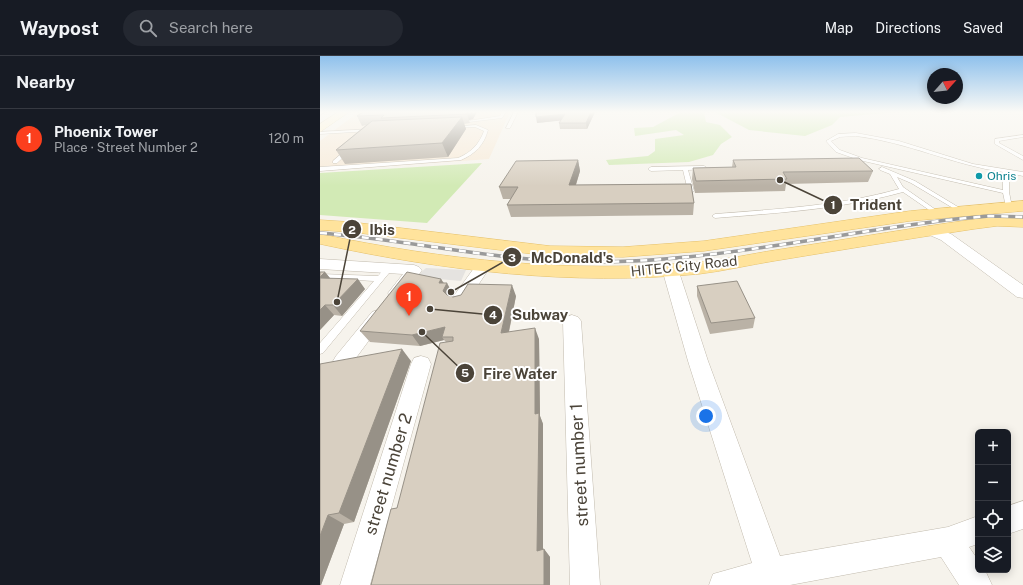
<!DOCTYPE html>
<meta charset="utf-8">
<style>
:root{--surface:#171b24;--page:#242831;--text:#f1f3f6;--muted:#9ea1a6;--line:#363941;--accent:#fc3f1d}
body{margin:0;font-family:"Public Sans",sans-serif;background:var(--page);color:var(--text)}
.controls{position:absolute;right:12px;bottom:12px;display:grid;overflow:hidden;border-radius:6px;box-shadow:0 2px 10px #0003}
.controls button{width:36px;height:36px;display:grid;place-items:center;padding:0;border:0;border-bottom:1px solid var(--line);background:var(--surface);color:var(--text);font:20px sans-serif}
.compass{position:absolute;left:607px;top:12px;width:36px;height:36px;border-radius:50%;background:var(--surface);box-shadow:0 2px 10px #0003;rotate:63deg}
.you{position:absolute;left:386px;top:360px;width:14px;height:14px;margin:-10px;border:3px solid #fff;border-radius:50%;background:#1a73e8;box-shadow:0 0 0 6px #1a73e833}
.badge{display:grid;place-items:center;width:26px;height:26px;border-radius:50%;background:var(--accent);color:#fff;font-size:13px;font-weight:700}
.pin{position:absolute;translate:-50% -33px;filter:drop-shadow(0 1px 2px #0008)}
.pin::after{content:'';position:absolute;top:21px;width:14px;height:12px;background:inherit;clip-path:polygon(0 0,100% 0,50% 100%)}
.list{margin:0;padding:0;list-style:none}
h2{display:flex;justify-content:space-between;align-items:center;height:52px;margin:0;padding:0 16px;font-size:17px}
h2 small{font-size:13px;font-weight:400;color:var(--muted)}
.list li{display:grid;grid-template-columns:26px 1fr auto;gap:12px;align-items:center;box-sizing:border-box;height:60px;padding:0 16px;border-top:1px solid var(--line)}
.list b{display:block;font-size:15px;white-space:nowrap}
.list p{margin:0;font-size:13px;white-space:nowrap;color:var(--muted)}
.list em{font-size:13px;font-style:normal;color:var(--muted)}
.icon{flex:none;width:22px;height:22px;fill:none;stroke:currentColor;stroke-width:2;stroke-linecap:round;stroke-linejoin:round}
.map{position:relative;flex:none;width:703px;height:529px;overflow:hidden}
header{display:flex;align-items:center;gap:24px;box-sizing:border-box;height:56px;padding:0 20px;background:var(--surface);border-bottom:1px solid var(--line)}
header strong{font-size:19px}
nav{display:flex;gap:22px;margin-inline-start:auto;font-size:14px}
.search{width:280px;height:36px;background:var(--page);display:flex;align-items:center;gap:10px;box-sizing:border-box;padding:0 14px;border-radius:22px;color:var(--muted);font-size:15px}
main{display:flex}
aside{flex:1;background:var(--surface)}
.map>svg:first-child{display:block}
</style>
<header>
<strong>Waypost</strong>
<div class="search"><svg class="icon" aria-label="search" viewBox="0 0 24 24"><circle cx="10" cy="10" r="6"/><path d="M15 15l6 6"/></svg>Search here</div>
<nav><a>Map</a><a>Directions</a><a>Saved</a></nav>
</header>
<main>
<aside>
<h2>Nearby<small></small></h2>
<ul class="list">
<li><span class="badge">1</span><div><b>Phoenix Tower</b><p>Place · Street Number 2</p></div><em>120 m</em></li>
</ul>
</aside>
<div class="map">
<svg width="703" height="529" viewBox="0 0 703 529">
<rect width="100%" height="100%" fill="#f6f3ec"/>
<path fill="#f7ead8" d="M 39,56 L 190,56 L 169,103 L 0,115 L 0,85 Z"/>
<path fill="#d2eab5" d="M 361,56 L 384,56 L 386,66 L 400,69 L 412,81 L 401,88 L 393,99 L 369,106 L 289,109 L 286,104 L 328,100 L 335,95 L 335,83 L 364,79 L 356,74 L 315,80 L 314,72 L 333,71 Z
M 395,56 L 577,56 L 520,61 L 512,69 L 485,80 L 429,74 Z
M 162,107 L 107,167 L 0,159 L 0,117 Z"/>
<path fill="#e5e3e0" d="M 106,212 L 146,214 L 141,225 L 96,221 Z"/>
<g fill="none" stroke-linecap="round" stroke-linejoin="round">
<defs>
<path id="lane" d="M 0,56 L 5,56 L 0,59 Z
M 182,56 L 186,56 L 182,62 L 149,66 L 147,65 L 180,60 Z
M 194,56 L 198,56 L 190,72 L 186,72 Z
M 156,69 L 168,74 C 164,89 155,98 141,104 L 0,115 L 0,111 L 138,102 C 152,96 159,88 164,75 L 155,71 L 134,72 L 132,71 Z
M 53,73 L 51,75 L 0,78 L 0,76 Z
M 536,77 L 579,85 L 653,108 L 703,116 L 703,120 L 689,117 L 689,136 L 692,151 L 689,153 L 686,151 L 683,137 L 539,104 L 516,96 L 506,85 L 518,78 ZM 536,80 C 587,86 633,109 683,116 L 683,134 L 542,102 L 520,94 L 511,85 L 520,81 Z
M 703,79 L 703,81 L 679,85 L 679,87 L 703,100 L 703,104 L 675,88 L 675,83 Z
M 28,92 L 32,93 L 17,107 L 13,107 L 13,105 Z
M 384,110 L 386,111 L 386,113 L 368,114 L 374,135 L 371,137 L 368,135 L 363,114 L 331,115 L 328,113 L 331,111 Z
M 562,111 L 595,125 L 643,154 L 638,155 L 591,127 L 577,121 L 583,131 L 619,156 L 619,158 L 615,158 L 583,136 C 522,153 458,157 395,162 L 392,160 L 395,158 C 457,153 519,150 579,133 L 570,118 L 560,114 L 559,113 Z
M 67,209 L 70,209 L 74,211 L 3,297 L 0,298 L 0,287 L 54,225 L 0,222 L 0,218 L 58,220 Z"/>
<path id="street" d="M 610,170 L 631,178 L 703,229 L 703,242 L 697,241 L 621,184 L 605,177 L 603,174 L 605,171 Z
M 0,203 L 94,209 L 99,211 L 102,214 C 94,225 85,245 70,241 L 68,237 L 83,218 L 0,213 Z
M 162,206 L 167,208 L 170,211 L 145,249 L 139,251 L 133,249 L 130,245 L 133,241 L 157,208 Z
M 347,208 L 352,210 L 360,219 L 388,305 L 460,500 L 628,471 L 658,460 L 658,488 L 649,491 L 658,504 L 658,514 L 665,514 L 672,529 L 639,529 L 621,501 L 470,529 L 389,529 L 393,518 L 432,507 L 368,305 L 344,220 L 339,213 L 342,210 Z
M 58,254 L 64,256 L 67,260 L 30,310 L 23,313 L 16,310 L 13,305 L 16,300 L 52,256 Z
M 252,259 L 258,261 L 261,265 L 280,529 L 250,529 L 243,265 L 246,261 Z
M 101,300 L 108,302 L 111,308 L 50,529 L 20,529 L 91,308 L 94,302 Z
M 703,445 L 703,473 L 688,478 L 688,450 Z"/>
<path id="secondary" d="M 18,56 L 29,56 L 0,76 L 0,68 Z"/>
<path id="primary" d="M 703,145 L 703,155 L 590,165 L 384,195 L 303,201 L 230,200 L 31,176 L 0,174 L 0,164 L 31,166 L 230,190 L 303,191 L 384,185 L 590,155 Z
M 677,160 L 703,161 L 703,171 L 677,170 L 654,173 C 587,183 521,194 454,205 C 429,209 404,215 379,218 C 251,230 125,215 0,188 L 0,178 C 125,204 251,218 378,206 C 405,204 430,198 456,194 C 530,183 603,170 677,160 Z"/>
</defs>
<use href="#lane" stroke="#c2bbae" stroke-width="1"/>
<use href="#street" stroke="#c2bbae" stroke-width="1"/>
<use href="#secondary" stroke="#d6c79b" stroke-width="1"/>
<use href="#primary" stroke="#e6c16a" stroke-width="1"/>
<use href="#lane" fill="#fff" fill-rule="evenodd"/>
<use href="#street" fill="#fff" fill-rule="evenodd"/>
<use href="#secondary" fill="#fff3cd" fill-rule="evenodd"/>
<use href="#primary" fill="#ffe39c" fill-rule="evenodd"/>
<defs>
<path id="rail" d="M 0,177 C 91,184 180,206 272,206 C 395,206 514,177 636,163 L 669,160 L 703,161"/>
</defs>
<use href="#rail" stroke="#9a9a9a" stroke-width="3.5"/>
<use href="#rail" stroke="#fff" stroke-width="2.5" stroke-dasharray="7" stroke-linecap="butt"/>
</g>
<path fill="#bab2a6" d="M 157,56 L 153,63 L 149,64 L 150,67 L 144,68 L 146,73 L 128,101 L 25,108 L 16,94 L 46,69 L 42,70 L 37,60 Z
M 275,56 L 267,73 L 240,73 L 239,67 L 241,64 L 217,67 Z
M 258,104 L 260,115 L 256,129 L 374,147 L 373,159 L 191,161 L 187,149 L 191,143 L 183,143 L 179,131 Z
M 413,104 L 553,115 L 548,126 L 466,128 L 465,135 L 375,137 L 372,123 L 373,112 L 412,111 Z
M 0,216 L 5,216 L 10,222 L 45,233 L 22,260 L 14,259 L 0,274 Z
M 121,223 L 124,227 L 133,238 L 132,241 L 133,241 L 196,240 L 189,276 L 219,283 L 220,360 L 223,368 L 223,494 L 224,493 L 230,501 L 230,529 L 51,529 L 77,452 L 126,286 L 124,284 L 100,290 L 50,286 L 40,275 Z
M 377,230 L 435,262 L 433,272 L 390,278 L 377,240 Z
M 91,305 L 34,466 L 24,468 L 1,529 L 0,529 L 0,308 Z"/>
<path fill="#979187" d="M 143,56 L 157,56 L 153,63 L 149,64 L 147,58 Z
M 271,56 L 275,56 L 267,73 L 266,67 Z
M 245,58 L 246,64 L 217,67 L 216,61 Z
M 142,61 L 146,73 L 128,101 L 122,87 Z
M 258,104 L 260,115 L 252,141 L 249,129 Z
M 5,216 L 13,226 L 0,223 L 0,221 Z
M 38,223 L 45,233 L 22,260 L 13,249 Z
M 121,223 L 125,230 L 127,227 L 133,238 L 129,246 L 119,227 Z
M 192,229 L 196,240 L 186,289 L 181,277 Z
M 5,249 L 14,259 L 0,274 L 0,254 Z
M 125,271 L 122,281 L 124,284 L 100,290 L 92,279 Z
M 215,272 L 219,283 L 220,360 L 223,368 L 223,503 L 217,495 L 215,358 Z
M 82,293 L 91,305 L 34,466 L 19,457 Z
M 8,459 L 24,468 L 1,529 L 0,529 L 0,480 Z
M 224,493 L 230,501 L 230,529 L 224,529 Z"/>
<path fill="#d8cfc1" stroke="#979187" d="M 43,56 L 144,56 L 147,58 L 61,62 L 64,59 L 37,60 Z
M 216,56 L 271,56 L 266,67 L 239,67 L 245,58 L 216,61 Z
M 142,61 L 122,87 L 16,94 L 52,65 Z
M 539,102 L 553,115 L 463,116 L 467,123 L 376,125 L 373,112 L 416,111 L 413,104 Z
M 258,104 L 249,129 L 371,128 L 374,147 L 187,149 L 198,131 L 179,131 L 196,105 Z
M 0,216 L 5,216 L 0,221 Z
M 87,216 L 121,223 L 119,227 L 127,227 L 123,235 L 127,239 L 133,241 L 141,239 L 148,228 L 192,229 L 181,277 L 215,272 L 215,358 L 219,357 L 217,495 L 224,493 L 224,529 L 51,529 L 71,453 L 77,452 L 120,287 L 133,285 L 133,281 L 122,281 L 125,271 L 92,279 L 40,275 Z
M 0,222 L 38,223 L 13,249 L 5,249 L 0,254 Z
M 417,225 L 435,262 L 391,267 L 377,230 Z
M 82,293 L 19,457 L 8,459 L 0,480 L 0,308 Z"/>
<linearGradient id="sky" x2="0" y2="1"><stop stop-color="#8fc1ec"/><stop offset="0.43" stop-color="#fbfaf6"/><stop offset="1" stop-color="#fbfaf6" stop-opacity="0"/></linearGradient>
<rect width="703" height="130" fill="url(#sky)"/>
<circle fill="#0f9aa8" stroke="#fff" stroke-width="1.5" cx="659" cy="120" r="4"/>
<g text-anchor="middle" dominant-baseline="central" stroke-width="4" stroke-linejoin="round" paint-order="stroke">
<g font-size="12" fill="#0d838f" stroke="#fff" text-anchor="start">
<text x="667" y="120">Ohris</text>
</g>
<g font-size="14" fill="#4b4439" stroke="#fff">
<text transform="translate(364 210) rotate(-6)">HITEC City Road</text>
</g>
<g font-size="17" fill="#4b4439" stroke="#fff">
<text transform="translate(259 409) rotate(-93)">street number 1</text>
<text transform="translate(68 418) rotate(-73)">street number 2</text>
</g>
</g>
<path fill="none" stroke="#4b4439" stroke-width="1.5" d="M460 124L513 149M17 246L32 173M131 236L192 201M110 253L173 259M102 276L145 317"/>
<g fill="#4b4439" stroke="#fff" stroke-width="1.5">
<circle cx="460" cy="124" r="4"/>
<circle cx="17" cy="246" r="4"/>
<circle cx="131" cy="236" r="4"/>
<circle cx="110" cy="253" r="4"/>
<circle cx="102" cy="276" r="4"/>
<circle cx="513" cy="149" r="10"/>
<circle cx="32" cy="173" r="10"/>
<circle cx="192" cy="201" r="10"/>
<circle cx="173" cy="259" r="10"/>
<circle cx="145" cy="317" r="10"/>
</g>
<g font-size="12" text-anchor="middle" font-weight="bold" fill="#fff">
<text x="513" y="153">1</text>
<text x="32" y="178">2</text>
<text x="192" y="206">3</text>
<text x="173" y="263">4</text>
<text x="145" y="321">5</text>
</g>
<g font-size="15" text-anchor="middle" font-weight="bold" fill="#4b4439" stroke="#fff" stroke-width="4" stroke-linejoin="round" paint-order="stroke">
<text x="556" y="154">Trident</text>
<text x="62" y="179">Ibis</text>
<text x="252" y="207">McDonald's</text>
<text x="220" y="264">Subway</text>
<text x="200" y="323">Fire Water</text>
</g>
</svg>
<div class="controls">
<button>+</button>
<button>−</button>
<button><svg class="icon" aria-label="locate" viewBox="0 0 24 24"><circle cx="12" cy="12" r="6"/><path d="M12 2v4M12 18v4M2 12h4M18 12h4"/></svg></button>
<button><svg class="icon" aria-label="layers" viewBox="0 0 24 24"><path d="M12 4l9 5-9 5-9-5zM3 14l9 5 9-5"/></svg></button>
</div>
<svg class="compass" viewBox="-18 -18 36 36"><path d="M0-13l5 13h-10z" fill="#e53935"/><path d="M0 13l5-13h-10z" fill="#9ea1a6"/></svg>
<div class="you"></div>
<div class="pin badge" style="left:89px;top:260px">1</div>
</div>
</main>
